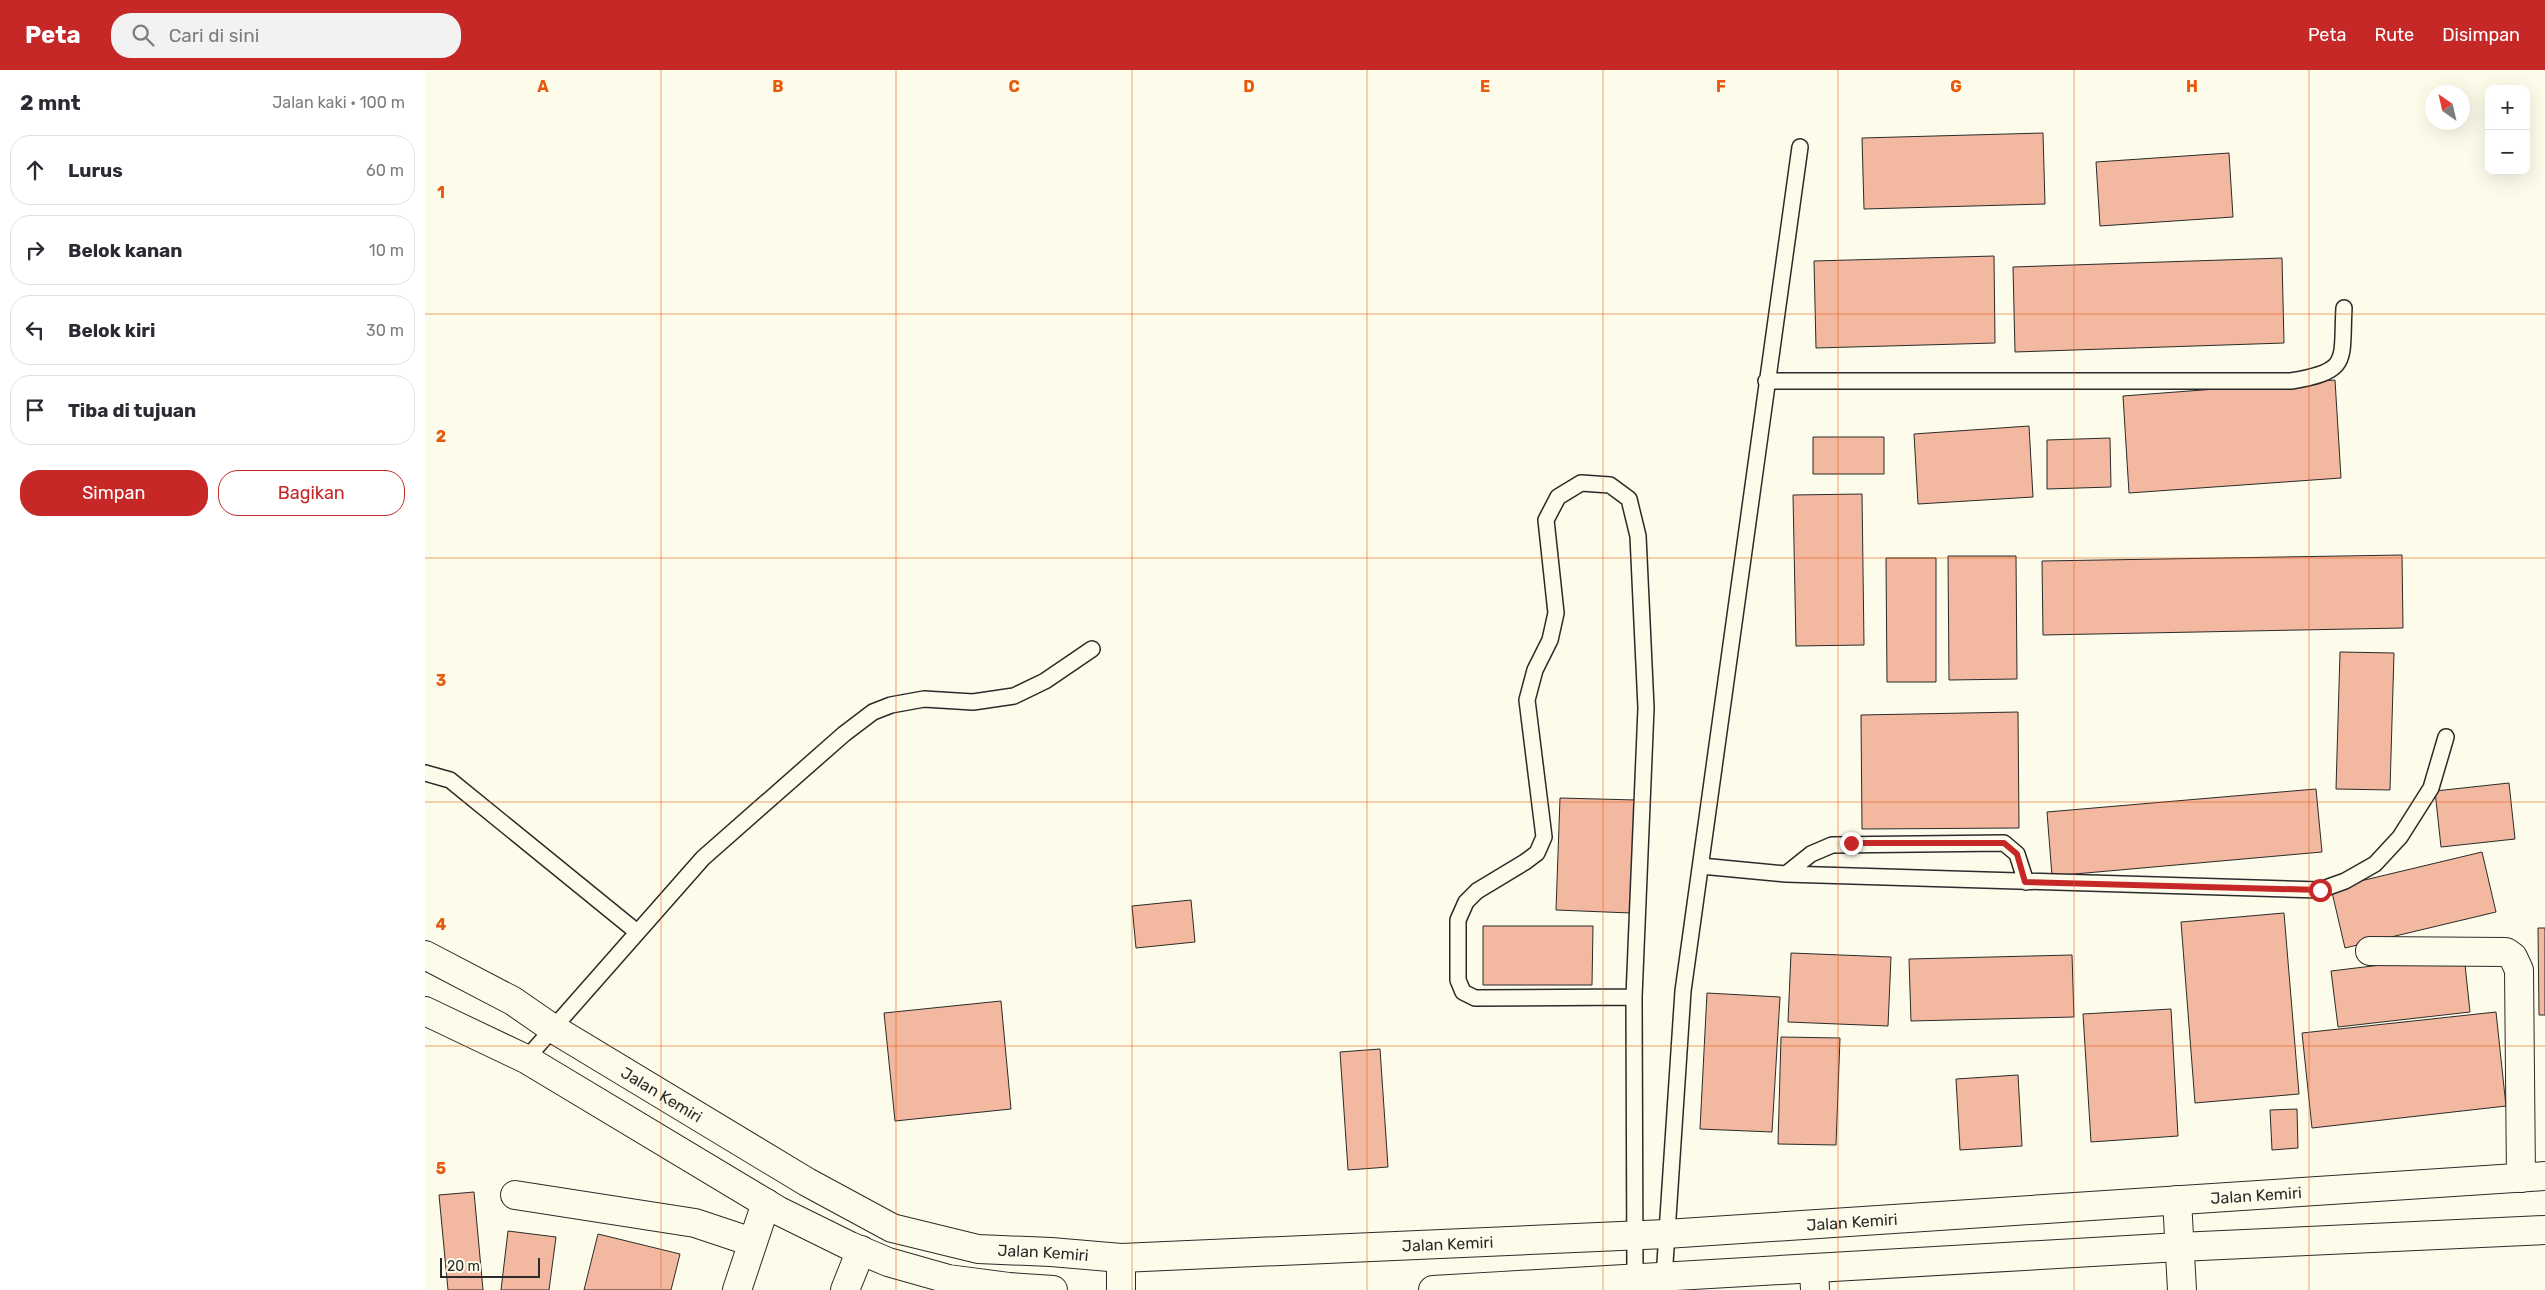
<!DOCTYPE html>
<html lang="id">
<meta charset="utf-8">
<style>
:root{--surface:#fff;--page:#f2f2f3;--text:#2b2b33;--muted:#7c7c81;--line:#e1e1e2;--accent:#c62828}
body{margin:0;font-family:Rubik,sans-serif;background:var(--page);color:var(--text)}
.controls{position:absolute;right:15px;top:15px;display:grid;overflow:hidden;border-radius:10px;box-shadow:0 5px 20px #0002}
.controls button{width:45px;height:45px;display:grid;place-items:center;padding:0;border:0;border-bottom:1px solid var(--line);background:var(--surface);color:var(--text);font:25px sans-serif}
.compass{position:absolute;left:2000px;top:15px;width:45px;height:45px;border-radius:50%;background:var(--surface);box-shadow:0 5px 20px #0002;rotate:326deg}
.scale{position:absolute;left:15px;bottom:12px;width:100px;box-sizing:border-box;padding-left:5px;border:2px solid #2b2b2b;border-top:0;font-size:14px;line-height:18px;white-space:nowrap;color:#2b2b2b;-webkit-text-stroke:4px #fdfbea;paint-order:stroke}
.stop{position:absolute;width:15px;height:15px;margin:-11px;border:4px solid #c62828;border-radius:50%;background:#fff}
.stop.end{background:#c62828;border-color:#fff;box-shadow:0 1px 5px #0008}
.list{margin:0;padding:0;list-style:none}
h2{display:flex;justify-content:space-between;align-items:center;height:65px;margin:0;padding:0 20px;font-size:21px}
h2 small{font-size:16px;font-weight:400;color:var(--muted)}
.list li{display:grid;grid-template-columns:32px 1fr auto;gap:15px;align-items:center;box-sizing:border-box;height:70px;margin:0 10px 10px;padding:0 10px;border:1px solid var(--line);border-radius:20px}
.list b{display:block;font-size:19px;white-space:nowrap}
.list em{font-size:16px;font-style:normal;color:var(--muted)}
.actions{display:flex;gap:10px;padding:15px 20px}
.actions a{flex:1;padding:11px 0;border:1px solid var(--accent);border-radius:20px;text-align:center;font-size:18px;color:var(--accent)}
.actions .main{background:var(--accent);color:#fff}
.icon{flex:none;width:28px;height:28px;fill:none;stroke:currentColor;stroke-width:2;stroke-linecap:round;stroke-linejoin:round}
.map{position:relative;flex:none;width:2120px;height:1220px;overflow:hidden}
header{display:flex;align-items:center;gap:30px;box-sizing:border-box;height:70px;padding:0 25px;background:var(--accent);color:#fff}
header strong{font-size:24px}
nav{display:flex;gap:28px;margin-inline-start:auto;font-size:18px}
.search{width:350px;height:45px;background:var(--page);display:flex;align-items:center;gap:12px;box-sizing:border-box;padding:0 18px;border-radius:20px;color:var(--muted);font-size:19px}
main{display:flex}
aside{flex:1;background:var(--surface)}
.map>svg:first-child{display:block}
</style>
<header>
<strong>Peta</strong>
<div class="search"><svg class="icon" aria-label="search" viewBox="0 0 24 24"><circle cx="10" cy="10" r="6"/><path d="M15 15l6 6"/></svg>Cari di sini</div>
<nav><a>Peta</a><a>Rute</a><a>Disimpan</a></nav>
</header>
<main>
<aside>
<h2>2 mnt<small>Jalan kaki · 100 m</small></h2>
<ul class="list">
<li><svg class="icon" aria-label="ahead" viewBox="0 0 24 24"><path d="M12 20V5M6 11l6-6 6 6"/></svg><div><b>Lurus</b></div><em>60 m</em></li>
<li><svg class="icon" aria-label="right" viewBox="0 0 24 24"><path d="M7 20v-9h11M14 6l5 5-5 5"/></svg><div><b>Belok kanan</b></div><em>10 m</em></li>
<li><svg class="icon" aria-label="left" viewBox="0 0 24 24"><path d="M17 20v-9H6M10 6l-5 5 5 5"/></svg><div><b>Belok kiri</b></div><em>30 m</em></li>
<li><svg class="icon" aria-label="arrive" viewBox="0 0 24 24"><path d="M6 21V4h12l-3 4 3 4H6"/></svg><div><b>Tiba di tujuan</b></div></li>
</ul>
<div class="actions"><a class="main">Simpan</a><a>Bagikan</a></div>
</aside>
<div class="map">
<svg width="2120" height="1220" viewBox="0 0 2120 1220">
<rect width="100%" height="100%" fill="#fdfbea"/>
<path fill="#f2b8a0" stroke="#2b2b2b" d="M 1618,63 L 1620,134 L 1439,139 L 1437,68 Z
M 1804,83 L 1808,147 L 1675,156 L 1671,92 Z
M 1569,186 L 1570,273 L 1391,278 L 1389,191 Z
M 1857,188 L 1859,273 L 1590,282 L 1588,197 Z
M 1910,310 L 1916,408 L 1704,423 L 1698,326 Z
M 1604,356 L 1608,427 L 1493,434 L 1489,364 Z
M 1388,367 L 1459,367 L 1459,404 L 1388,404 Z
M 1685,368 L 1686,417 L 1622,419 L 1622,370 Z
M 1437,424 L 1439,575 L 1371,576 L 1368,425 Z
M 1977,485 L 1978,558 L 1618,565 L 1617,491 Z
M 1523,486 L 1591,486 L 1592,609 L 1524,610 Z
M 1461,488 L 1511,488 L 1511,612 L 1462,612 Z
M 1915,582 L 1969,583 L 1965,720 L 1911,719 Z
M 1593,642 L 1594,758 L 1437,759 L 1436,645 Z
M 2084,713 L 2090,769 L 2016,777 L 2010,721 Z
M 1891,719 L 1897,782 L 1627,806 L 1622,742 Z
M 1135,728 L 1211,730 L 1206,843 L 1131,840 Z
M 2057,782 L 2071,842 L 1920,878 L 1906,818 Z
M 766,830 L 770,872 L 711,878 L 707,836 Z
M 1859,843 L 1874,1024 L 1770,1033 L 1756,852 Z
M 1058,856 L 1168,856 L 1167,915 L 1058,915 Z
M 2113,858 L 2120,858 L 2120,945 L 2114,945 Z
M 1366,883 L 1466,887 L 1463,956 L 1363,952 Z
M 1647,885 L 1649,947 L 1486,951 L 1484,889 Z
M 2039,885 L 2045,942 L 1913,957 L 1906,901 Z
M 1282,923 L 1355,927 L 1347,1062 L 1275,1059 Z
M 576,931 L 586,1039 L 470,1051 L 459,943 Z
M 1746,939 L 1753,1066 L 1666,1072 L 1658,944 Z
M 2071,942 L 2081,1036 L 1887,1058 L 1877,963 Z
M 1356,967 L 1415,968 L 1411,1075 L 1353,1074 Z
M 955,979 L 963,1097 L 923,1100 L 915,982 Z
M 1593,1005 L 1597,1076 L 1535,1080 L 1531,1009 Z
M 1872,1039 L 1873,1078 L 1847,1080 L 1845,1040 Z
M 49,1122 L 58,1220 L 23,1220 L 14,1125 Z
M 83,1161 L 131,1167 L 124,1220 L 76,1220 Z
M 173,1164 L 255,1184 L 246,1220 L 159,1220 Z"/>
<g fill="none" stroke-linecap="round" stroke-linejoin="round">
<defs>
<path id="service" d="M 1341,311 L 1866,311 C 1926,301 1916,291 1919,238
M 0,703 L 25,710 L 212,862
M 1276,796 L 1361,804 L 1895,820 L 1920,811 L 1950,794 L 1975,767 L 2006,718 L 2021,667
M 1361,804 L 1386,784 L 1407,775 L 1579,773 L 1592,784 L 1601,812
M 1209,927 L 1050,928 L 1038,922 L 1033,910 L 1033,850 L 1041,832 L 1052,821 L 1100,792 L 1112,783 L 1119,767 L 1102,630 L 1110,600 L 1125,570 L 1131,543 L 1121,450 L 1133,427 L 1156,413 L 1185,415 L 1204,429 L 1213,466 L 1221,638 L 1209,927 L 1210,1209
M 101,989 L 278,788 L 419,664 L 448,642 L 466,635 L 499,629 L 548,632 L 589,626 L 620,611 L 667,579
M 1239,1208 L 1258,921 L 1375,77"/>
<path id="minor" d="M 1945,881 L 2081,882 L 2088,887 L 2094,900 L 2096,1108
M 90,1125 L 270,1153 L 327,1172
M 1752,1130 L 1757,1220
M 1389,1199 L 1390,1220
M 312,1220 L 341,1133
M 420,1220 L 436,1180
M 696,1220 L 696,1188"/>
<g id="trunk">
<path id="s1" d="M 0,885 L 88,931 L 127,958 L 382,1112 L 467,1158 L 553,1179 L 626,1182 L 696,1188 L 1241,1164 L 2120,1106"/>
<path d="M 0,941 L 101,989 L 354,1141 L 425,1176 L 463,1192 L 523,1209 L 584,1217 L 628,1220"/>
<path d="M 1008,1220 L 1754,1177 L 2120,1160"/>
</g>
</defs>
<use href="#service" stroke="#2b2b2b" stroke-width="18"/>
<use href="#minor" stroke="#2b2b2b" stroke-width="30"/>
<use href="#trunk" stroke="#2b2b2b" stroke-width="30"/>
<use href="#service" stroke="#fdfbea" stroke-width="15"/>
<use href="#minor" stroke="#fdfbea" stroke-width="28"/>
<use href="#trunk" stroke="#fdfbea" stroke-width="28"/>
</g>
<g fill="none" stroke-linecap="round" stroke-linejoin="round">
<path stroke="#c62828" stroke-width="6" d="M 1426,773 L 1579,773 L 1592,784 L 1600,812 L 1895,820"/>
</g>
<path fill="none" stroke="#e8590c" stroke-width="1" stroke-opacity="0.55" d="M 236,0 L 236,1220M 471,0 L 471,1220M 707,0 L 707,1220M 942,0 L 942,1220M 1178,0 L 1178,1220M 1413,0 L 1413,1220M 1649,0 L 1649,1220M 1884,0 L 1884,1220M 0,244 L 2120,244M 0,488 L 2120,488M 0,732 L 2120,732M 0,976 L 2120,976"/>
<g text-anchor="middle" dominant-baseline="central" stroke-width="4" stroke-linejoin="round" paint-order="stroke">
<g font-size="16" fill="#2b2b2b" stroke="#fdfbea">
<text stroke="none"><textPath href="#s1" startOffset="275">Jalan Kemiri</textPath></text>
<text stroke="none"><textPath href="#s1" startOffset="1910">Jalan Kemiri</textPath></text>
<text stroke="none"><textPath href="#s1" startOffset="1505">Jalan Kemiri</textPath></text>
<text stroke="none"><textPath href="#s1" startOffset="1100">Jalan Kemiri</textPath></text>
<text stroke="none"><textPath href="#s1" startOffset="695">Jalan Kemiri</textPath></text>
</g>
</g>
<g font-size="16" text-anchor="middle" font-weight="bold" fill="#e8590c" stroke="#fdfbea" stroke-width="4" stroke-linejoin="round" paint-order="stroke">
<text x="118" y="22">A</text>
<text x="353" y="22">B</text>
<text x="589" y="22">C</text>
<text x="824" y="22">D</text>
<text x="1060" y="22">E</text>
<text x="1296" y="22">F</text>
<text x="1531" y="22">G</text>
<text x="1767" y="22">H</text>
<text x="16" y="128">1</text>
<text x="16" y="372">2</text>
<text x="16" y="616">3</text>
<text x="16" y="860">4</text>
<text x="16" y="1104">5</text>
</g>
</svg>
<div class="controls">
<button>+</button>
<button>−</button>
</div>
<svg class="compass" viewBox="-18 -18 36 36"><path d="M0-13l5 13h-10z" fill="#e53935"/><path d="M0 13l5-13h-10z" fill="#7c7c81"/></svg>
<div class="scale">20 m</div>
<div class="stop" style="left:1895px;top:820px"></div>
<div class="stop end" style="left:1426px;top:773px"></div>
</div>
</main>
